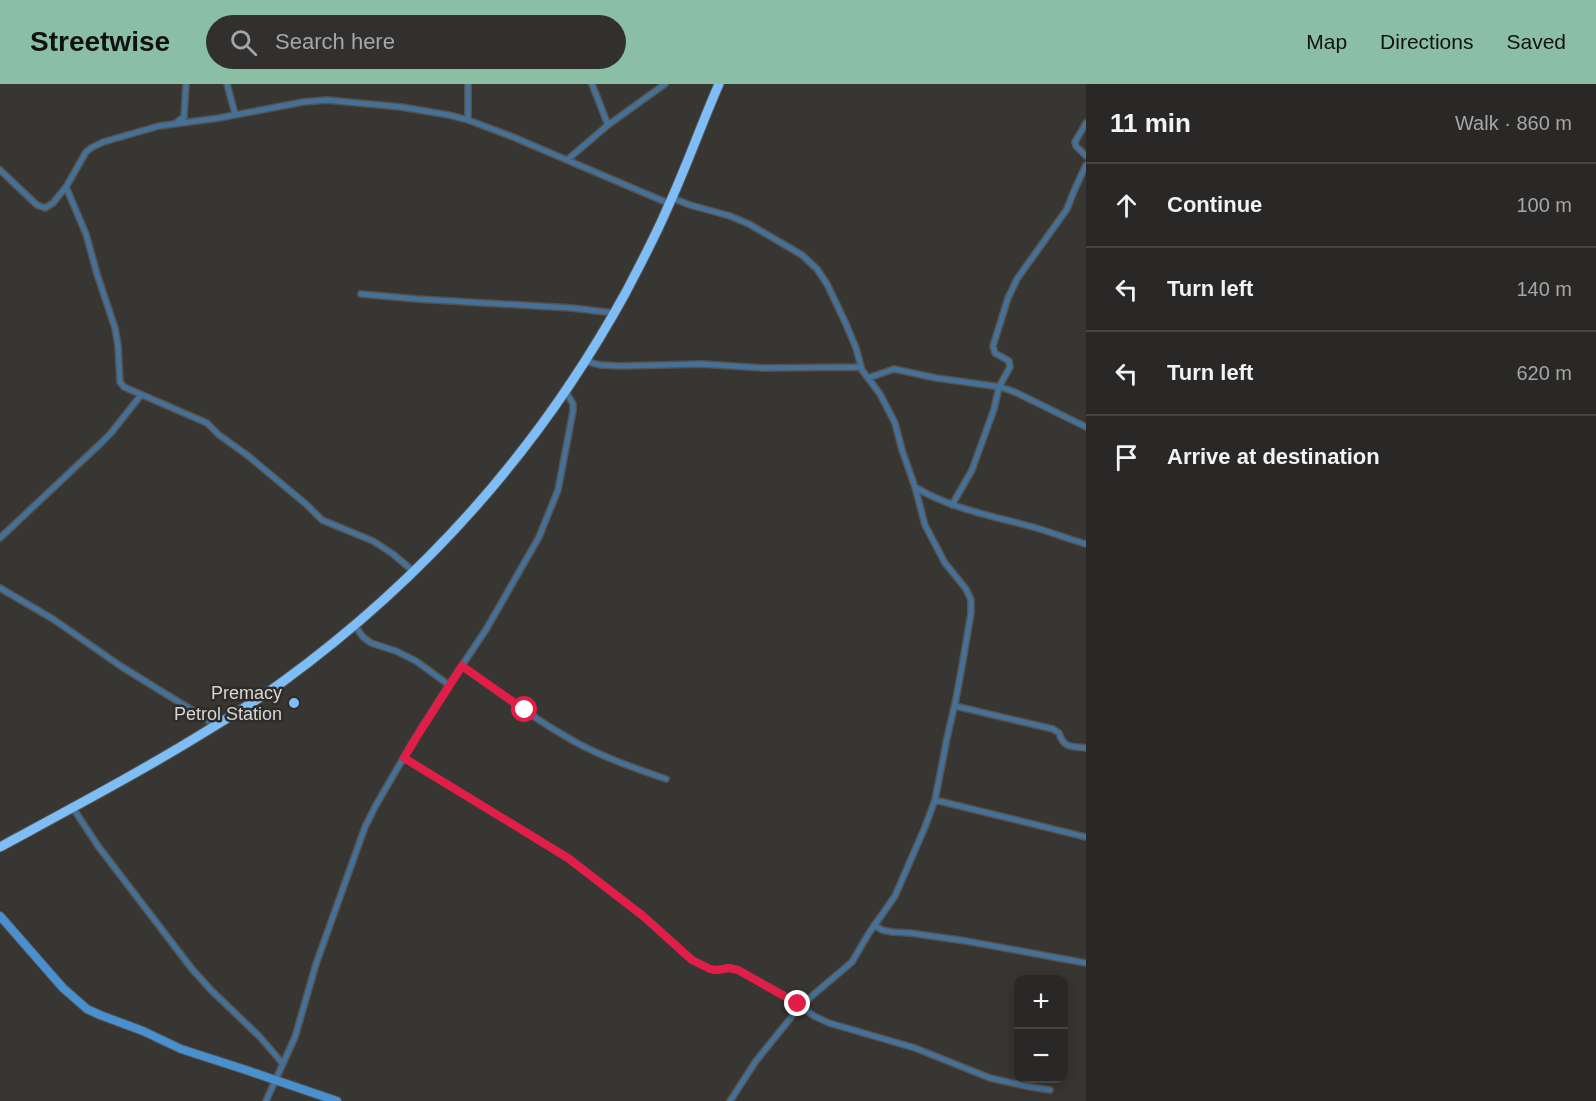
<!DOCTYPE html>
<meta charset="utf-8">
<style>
:root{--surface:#2a2826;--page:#32302e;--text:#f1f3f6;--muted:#a5a6a7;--line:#464443;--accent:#8abfa5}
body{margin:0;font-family:Helvetica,sans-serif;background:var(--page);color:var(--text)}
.controls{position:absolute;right:18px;bottom:18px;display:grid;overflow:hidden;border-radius:12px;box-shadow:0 3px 15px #0003}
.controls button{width:54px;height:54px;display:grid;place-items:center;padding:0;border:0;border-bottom:2px solid var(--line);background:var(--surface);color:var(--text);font:30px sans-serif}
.stop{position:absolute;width:18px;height:18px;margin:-14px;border:4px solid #e11d48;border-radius:50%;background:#fff}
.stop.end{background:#e11d48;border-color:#fff;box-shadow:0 2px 6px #0008}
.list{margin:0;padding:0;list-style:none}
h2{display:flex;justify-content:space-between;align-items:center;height:78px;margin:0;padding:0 24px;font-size:26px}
h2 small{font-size:20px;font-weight:400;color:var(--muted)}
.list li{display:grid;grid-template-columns:39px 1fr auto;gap:18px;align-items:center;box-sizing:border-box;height:84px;padding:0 24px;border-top:2px solid var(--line)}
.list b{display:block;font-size:22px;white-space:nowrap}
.list em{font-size:20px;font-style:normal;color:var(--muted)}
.icon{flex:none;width:33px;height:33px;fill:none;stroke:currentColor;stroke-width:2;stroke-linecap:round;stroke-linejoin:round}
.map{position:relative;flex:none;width:1086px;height:1017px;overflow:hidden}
header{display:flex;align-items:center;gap:36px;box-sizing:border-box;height:84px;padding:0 30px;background:var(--accent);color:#111}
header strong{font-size:28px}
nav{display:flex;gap:33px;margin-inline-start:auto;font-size:21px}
.search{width:420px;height:54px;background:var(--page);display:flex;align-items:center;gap:15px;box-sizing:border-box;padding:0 21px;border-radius:33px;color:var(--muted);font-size:22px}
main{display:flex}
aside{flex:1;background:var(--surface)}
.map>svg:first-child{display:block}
</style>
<header>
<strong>Streetwise</strong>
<div class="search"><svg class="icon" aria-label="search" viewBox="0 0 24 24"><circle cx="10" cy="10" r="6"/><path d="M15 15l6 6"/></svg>Search here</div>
<nav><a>Map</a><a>Directions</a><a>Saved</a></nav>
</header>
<main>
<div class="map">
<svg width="1086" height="1017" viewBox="0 0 1086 1017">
<rect width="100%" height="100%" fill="#383632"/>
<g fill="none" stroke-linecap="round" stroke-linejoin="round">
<defs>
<path id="street" d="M 227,0 L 235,30
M 592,0 L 608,41
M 468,36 L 468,0
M 177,38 L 184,33 L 186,0
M 1086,39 L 1075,58 L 1076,62 L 1086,72
M 567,76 L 608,41 L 665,0
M 0,86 L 37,121 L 45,124 L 53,119 L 66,103 L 86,68 L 91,64 L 103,58 L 159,42 L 219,34 L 303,18 L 327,16 L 401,23 L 449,31 L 468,36 L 513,53 L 670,120
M 66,103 L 86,150 L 97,190 L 115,244 L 118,261 L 120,298 L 124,303 L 207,339 L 219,351 L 247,371 L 307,421 L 322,436 L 373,457 L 393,470 L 414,488
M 672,114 L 690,121 L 730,132 L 749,140 L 802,171 L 817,185 L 827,200 L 846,240 L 856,264 L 862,286 L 880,310 L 895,339 L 902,366 L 915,403 L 925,441 L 945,479 L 966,505 L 971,516 L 971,529 L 962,582 L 956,615 L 947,654 L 935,716 L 925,743 L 895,812 L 869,849 L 852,878 L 813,911 L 793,931 L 756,977 L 730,1017
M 361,210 L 417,215 L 572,224 L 614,229
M 585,277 L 600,281 L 620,282 L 702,280 L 764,284 L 860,283
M 868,294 L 894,285 L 936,294 L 1001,303 L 1017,309 L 1086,343
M 915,403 C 951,425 993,432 1033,443 C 1051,448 1068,455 1086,460
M 952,421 L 972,386 L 994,325 L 999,303 L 1010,283 L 1009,277 L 995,269 L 993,262 L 1008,214 L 1017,195 L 1067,125 L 1074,107 L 1086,81
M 0,454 L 100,360 L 111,349 L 141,311
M 0,504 L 53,535 L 122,583 L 200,631 L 215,642
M 462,582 C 501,609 539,639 581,661 C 608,675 637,685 666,695
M 449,601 L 487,544 L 539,453 L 558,406 L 573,327 L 573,320 L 565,306
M 955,622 L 1053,645 L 1059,649 C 1064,665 1072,662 1086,664
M 404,674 L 568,774 L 643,832 L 692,876 L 710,885 L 717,886 L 729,884 L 738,886 L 792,916 L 814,932 L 829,939 L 915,964 L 990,994 L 1030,1003 L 1050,1006
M 935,716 L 1086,753
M 73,724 L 98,762 L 192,885 L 211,906 L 260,953 L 283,980
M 874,841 L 882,846 L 892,848 L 910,849 L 966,857 L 1086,879
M 266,1017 L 295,953 L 316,880 L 365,743 L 376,721 L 411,661 L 449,601 L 416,577 L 396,567 L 371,559 L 363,553 L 355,542"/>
<path id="secondary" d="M 0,832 L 63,904 L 87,925 L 100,931 L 143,947 L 181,965 L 246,986 L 337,1017"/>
<path id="highway" d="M 0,763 C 72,724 144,686 213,643 C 236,629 259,615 281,599 C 424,495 541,363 626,208 C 640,181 655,153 667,125 C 686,84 701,41 719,0"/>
</defs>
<use href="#street" stroke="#55534f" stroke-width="8"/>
<use href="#secondary" stroke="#55534f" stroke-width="10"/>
<use href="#highway" stroke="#55534f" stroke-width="11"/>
<use href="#street" stroke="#457198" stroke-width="5"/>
<use href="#secondary" stroke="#4890cf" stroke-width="8"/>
<use href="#highway" stroke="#7ebdf6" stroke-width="9"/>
</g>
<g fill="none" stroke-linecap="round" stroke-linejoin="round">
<path stroke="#e11d48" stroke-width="8" d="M 525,626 L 462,582 L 421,646 L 404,674 L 568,774 L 643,832 L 692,876 L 710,885 L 717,886 L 729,884 L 738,886 L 798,920"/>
</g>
<circle fill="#7dbef9" stroke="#2e2c28" stroke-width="2" cx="294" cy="619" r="6"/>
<g text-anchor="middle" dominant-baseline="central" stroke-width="5" stroke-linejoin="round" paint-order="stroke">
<g font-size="18" fill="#d7d6d4" stroke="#2e2c28" text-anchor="end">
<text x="282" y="609">Premacy<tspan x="282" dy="21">Petrol Station</tspan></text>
</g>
</g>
</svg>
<div class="controls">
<button>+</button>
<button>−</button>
</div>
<div class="stop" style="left:525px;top:626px"></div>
<div class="stop end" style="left:798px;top:920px"></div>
</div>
<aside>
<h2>11 min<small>Walk · 860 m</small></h2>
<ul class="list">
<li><svg class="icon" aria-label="ahead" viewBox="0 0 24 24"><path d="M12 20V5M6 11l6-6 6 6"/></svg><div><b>Continue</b></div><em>100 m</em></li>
<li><svg class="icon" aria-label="left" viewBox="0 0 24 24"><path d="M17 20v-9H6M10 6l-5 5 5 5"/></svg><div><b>Turn left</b></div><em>140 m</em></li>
<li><svg class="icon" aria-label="left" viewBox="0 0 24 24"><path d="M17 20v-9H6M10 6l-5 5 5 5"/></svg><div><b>Turn left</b></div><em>620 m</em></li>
<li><svg class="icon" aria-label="arrive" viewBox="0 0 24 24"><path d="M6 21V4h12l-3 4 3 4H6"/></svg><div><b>Arrive at destination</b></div></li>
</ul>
</aside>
</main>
